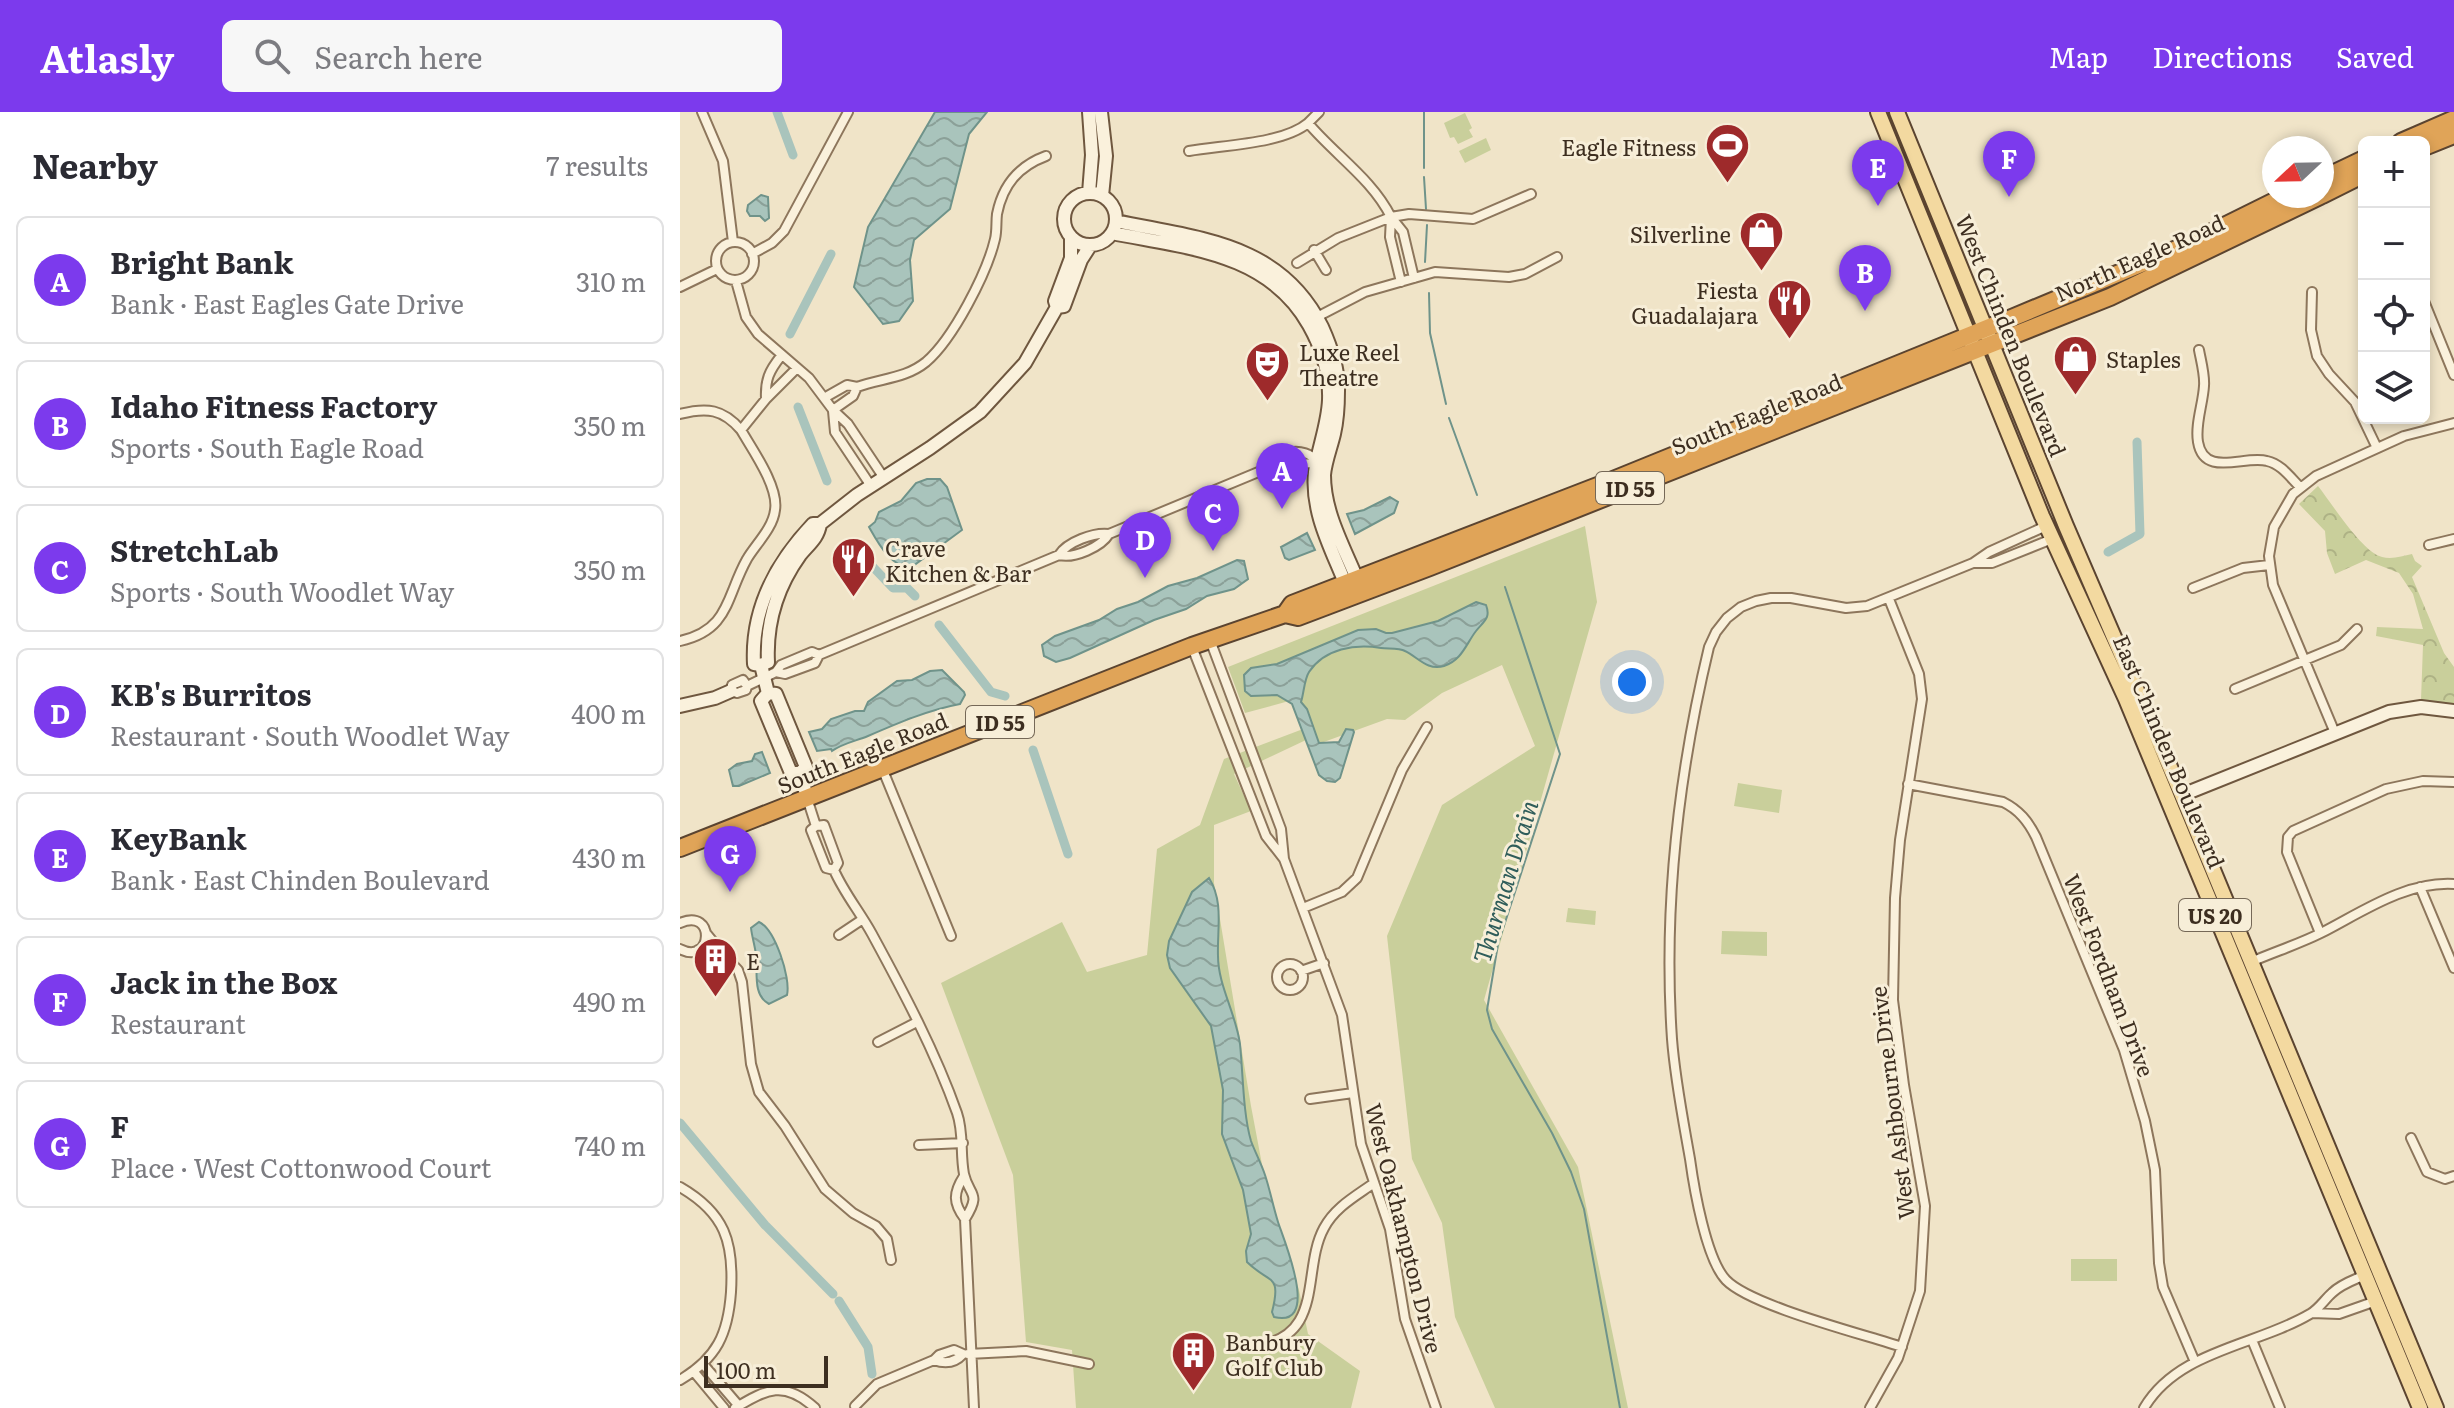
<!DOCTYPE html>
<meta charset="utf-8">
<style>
:root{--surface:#fff;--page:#f7f7f7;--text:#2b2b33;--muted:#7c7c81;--line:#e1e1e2;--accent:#7c3aed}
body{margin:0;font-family:Literata,serif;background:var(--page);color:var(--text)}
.controls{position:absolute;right:24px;top:24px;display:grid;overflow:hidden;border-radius:12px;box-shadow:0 4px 12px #0003}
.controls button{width:72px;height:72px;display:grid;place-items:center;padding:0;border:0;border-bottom:2px solid var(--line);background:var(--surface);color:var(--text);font:40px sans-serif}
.compass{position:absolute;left:1582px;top:24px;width:72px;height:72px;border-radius:50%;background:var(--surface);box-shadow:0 4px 12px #0003;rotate:248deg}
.scale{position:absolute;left:24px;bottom:20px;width:124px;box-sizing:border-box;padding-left:8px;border:4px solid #3d2e20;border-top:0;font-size:22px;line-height:28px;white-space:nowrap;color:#3d2e20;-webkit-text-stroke:6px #f7eed8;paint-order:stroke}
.you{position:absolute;left:952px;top:570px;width:28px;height:28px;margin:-20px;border:6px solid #fff;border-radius:50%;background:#1a73e8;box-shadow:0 0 0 12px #1a73e833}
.badge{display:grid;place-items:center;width:52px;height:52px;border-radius:50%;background:var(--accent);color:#fff;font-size:26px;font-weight:700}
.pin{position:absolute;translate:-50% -66px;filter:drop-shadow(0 2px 4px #0008)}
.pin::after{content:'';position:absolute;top:42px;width:28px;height:24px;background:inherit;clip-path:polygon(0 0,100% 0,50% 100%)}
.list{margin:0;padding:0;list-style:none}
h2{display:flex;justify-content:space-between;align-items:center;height:104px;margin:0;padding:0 32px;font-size:34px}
h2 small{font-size:26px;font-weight:400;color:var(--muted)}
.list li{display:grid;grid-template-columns:52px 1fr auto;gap:24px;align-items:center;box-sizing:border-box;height:128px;margin:0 16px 16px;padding:0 16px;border:2px solid var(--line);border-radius:12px}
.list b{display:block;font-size:30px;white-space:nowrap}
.list p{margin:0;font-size:26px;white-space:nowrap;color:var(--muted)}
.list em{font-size:26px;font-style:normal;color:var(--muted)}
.icon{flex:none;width:44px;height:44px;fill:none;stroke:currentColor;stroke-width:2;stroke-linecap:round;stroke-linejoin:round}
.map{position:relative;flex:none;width:1774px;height:1296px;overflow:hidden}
header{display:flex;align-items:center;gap:48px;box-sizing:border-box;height:112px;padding:0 40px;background:var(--accent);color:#fff}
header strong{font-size:38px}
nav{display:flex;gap:44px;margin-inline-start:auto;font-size:28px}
.search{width:560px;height:72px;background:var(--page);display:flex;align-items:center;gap:20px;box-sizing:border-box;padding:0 28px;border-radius:12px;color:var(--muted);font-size:30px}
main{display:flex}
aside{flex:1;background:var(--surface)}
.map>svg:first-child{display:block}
</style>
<header>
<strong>Atlasly</strong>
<div class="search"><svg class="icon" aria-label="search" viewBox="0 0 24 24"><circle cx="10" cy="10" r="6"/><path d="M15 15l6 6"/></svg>Search here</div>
<nav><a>Map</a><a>Directions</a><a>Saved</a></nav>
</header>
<main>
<aside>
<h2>Nearby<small>7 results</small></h2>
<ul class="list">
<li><span class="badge">A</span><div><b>Bright Bank</b><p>Bank · East Eagles Gate Drive</p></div><em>310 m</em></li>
<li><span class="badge">B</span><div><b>Idaho Fitness Factory</b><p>Sports · South Eagle Road</p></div><em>350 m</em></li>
<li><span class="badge">C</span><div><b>StretchLab</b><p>Sports · South Woodlet Way</p></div><em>350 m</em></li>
<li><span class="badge">D</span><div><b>KB's Burritos</b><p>Restaurant · South Woodlet Way</p></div><em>400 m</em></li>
<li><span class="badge">E</span><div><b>KeyBank</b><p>Bank · East Chinden Boulevard</p></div><em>430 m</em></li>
<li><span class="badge">F</span><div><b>Jack in the Box</b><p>Restaurant</p></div><em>490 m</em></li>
<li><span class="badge">G</span><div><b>F</b><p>Place · West Cottonwood Court</p></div><em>740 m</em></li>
</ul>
</aside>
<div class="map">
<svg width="1774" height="1296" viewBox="0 0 1774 1296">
<defs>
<pattern id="park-crowns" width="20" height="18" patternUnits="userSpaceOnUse" patternTransform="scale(2)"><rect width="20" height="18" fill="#c9cf9b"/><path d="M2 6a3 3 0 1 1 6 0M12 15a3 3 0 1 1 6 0" fill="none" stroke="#aeb285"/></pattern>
<pattern id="water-waves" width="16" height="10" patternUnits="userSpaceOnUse" patternTransform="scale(2)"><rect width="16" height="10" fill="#a9c4bc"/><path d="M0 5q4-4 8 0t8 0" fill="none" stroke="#8ba098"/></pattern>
</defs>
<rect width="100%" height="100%" fill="#f0e4c8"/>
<path fill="#c9cf9b" d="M 785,1 L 792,16 L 789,18 L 793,25 L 778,32 L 774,25 L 770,26 L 764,11 Z
M 806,26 L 811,38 L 785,51 L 779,39 Z
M 905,414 L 917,490 L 804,888 L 898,1055 L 948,1296 L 815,1296 L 775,1205 L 762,1111 L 732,1047 L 707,824 L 762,693 L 855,634 L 822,553 L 762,581 L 725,608 L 707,607 L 641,631 L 626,628 L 554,662 L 571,699 L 534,713 L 534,771 L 571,994 L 587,1079 L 619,1178 L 628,1222 L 680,1259 L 671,1296 L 396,1296 L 392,1238 L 346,1230 L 333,1063 L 261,871 L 382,810 L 407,860 L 467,843 L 477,737 L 520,713 L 544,647 L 631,614 L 609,589 L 565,601 L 548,555 Z
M 1058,671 L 1102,678 L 1099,701 L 1054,694 Z
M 888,796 L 916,799 L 915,813 L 886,810 Z
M 1042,819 L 1087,820 L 1087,844 L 1041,842 Z
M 1391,1147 L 1437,1147 L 1437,1169 L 1391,1169 Z"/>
<path fill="url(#park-crowns)" d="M 1638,374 C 1652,392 1676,430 1695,442 C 1706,449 1720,445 1732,442 L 1735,449 L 1742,454 L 1732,465 L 1764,541 L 1774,555 L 1774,595 L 1741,588 L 1743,533 L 1696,524 L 1697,515 L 1743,517 L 1733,482 L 1719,461 L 1686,448 L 1655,462 L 1647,441 L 1645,419 L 1619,392 Z"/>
<path fill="url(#water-waves)" stroke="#6f938a" stroke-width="2" d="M 255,0 L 307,0 L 289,22 L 270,97 L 234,128 L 230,148 L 233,189 L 219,209 L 203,212 L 174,175 L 188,115 Z
M 81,83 L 88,85 L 89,106 L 85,109 L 80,104 L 70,104 L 67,99 L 68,93 Z
M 247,367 L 260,367 L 267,375 L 282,418 L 233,454 C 213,459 198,431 189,415 L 195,410 L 199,400 L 221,389 L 236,371 Z
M 710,385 L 718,390 L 714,401 L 675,422 L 667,402 L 684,398 Z
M 627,421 L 635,438 L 609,448 L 605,446 L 601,435 Z
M 557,448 L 564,449 L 568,467 L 554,477 L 527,484 L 506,497 L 474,508 L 390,546 L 376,550 L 364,544 L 362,533 L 375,524 L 419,508 L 437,497 L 458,490 L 488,474 L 517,466 Z
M 796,490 L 806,493 C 811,506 804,509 796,519 C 786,532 782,548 764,554 C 747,559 738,545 725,539 C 719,536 708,537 701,536 C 675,532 645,536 629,560 C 624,568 624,581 621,590 L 627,597 L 639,631 L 659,630 L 666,617 L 673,618 L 674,620 L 660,666 L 655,670 L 647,669 L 639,663 L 612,592 L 597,583 L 571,584 L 565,579 L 564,563 L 571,556 L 597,552 L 678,518 L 696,517 L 706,521 L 712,521 L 758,509 Z
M 262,558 L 284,580 L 285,583 L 280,592 C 248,598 218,611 188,624 C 176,629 163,631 152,639 L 151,637 L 137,639 L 129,620 L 142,617 L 151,607 L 175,599 L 184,599 L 188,590 L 217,569 L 232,568 L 250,559 Z
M 82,640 L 90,661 L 59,674 L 53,674 L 49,658 L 57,652 L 72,649 L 75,642 Z
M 529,766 C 544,790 537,817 538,844 C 538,873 556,902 560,932 C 563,961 563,1002 571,1029 C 575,1040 581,1051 585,1063 C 590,1078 593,1094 598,1110 C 603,1126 642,1217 594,1205 L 592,1200 C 602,1161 589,1172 567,1150 L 566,1139 L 571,1122 L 563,1078 L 542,1022 L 543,978 L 531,914 L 490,856 L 487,843 L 489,829 L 512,780 Z
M 79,810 C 95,817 111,866 107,883 L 89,892 C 72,883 78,859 76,843 C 75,834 72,825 71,816 Z"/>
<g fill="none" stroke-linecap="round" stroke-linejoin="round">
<path stroke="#6f938a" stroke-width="2" d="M 744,0 L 744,56
M 744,65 L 746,97
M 745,150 L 747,113
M 749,181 L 750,221 L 766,292
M 769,306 L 797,383
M 825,475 L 880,642 L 818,832 L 807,898 L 812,917 L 872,1021 L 891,1060 L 904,1097 L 940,1296"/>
<path stroke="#a9c4bc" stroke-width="9" d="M 97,0 L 113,43
M 110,222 L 151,142
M 118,295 L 147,369
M 173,434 L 213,476 L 227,476 L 235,484
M 1428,440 L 1460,422 L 1457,330
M 259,513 L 311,580 L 325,584
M 353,638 L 388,742
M 0,1011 L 85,1113 L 153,1182
M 159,1189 L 188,1235 L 192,1262"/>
<defs>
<path id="street" d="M 22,0 L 43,49 L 53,130
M 639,0 L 628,11 C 655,43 692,67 711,105
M 509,39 C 543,33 603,32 628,11
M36 149a19 19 0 1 1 38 0a19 19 0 1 1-38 0Z
M 634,138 L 646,158
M 72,142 L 92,131 L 104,119 L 168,0
M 617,151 L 658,126 L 711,105 L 729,102 L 793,107 L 851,82
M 56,169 L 66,205 L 78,222 L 129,266 L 153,298 L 168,312 L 204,366
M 721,170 L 710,125 L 711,105 L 723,120 L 734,166
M 0,175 L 37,157
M 1632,180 L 1631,218 L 1637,244 L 1649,262 L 1675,290 L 1697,336
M 1744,189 L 1774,263
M 635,206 L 685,180 L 755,160 L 829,165 L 845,162 L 877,145
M 1519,238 C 1521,249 1525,263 1524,274 C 1523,292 1515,312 1518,330 C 1524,366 1564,343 1587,349 C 1601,352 1610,365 1620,375
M 101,244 C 89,259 85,268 86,287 L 117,256
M 177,275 C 201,266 225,267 246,250 C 273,227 307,161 315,127 C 317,119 316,110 317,102 C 323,72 339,54 366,44
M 144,286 L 167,273 L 177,275 L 173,284 L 153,298
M 153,299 L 155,320 L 191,374
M 0,302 C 27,295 43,297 61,318
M 637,349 C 624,334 597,338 588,356 C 600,358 606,353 617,352 C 625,351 631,352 638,350
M 1749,433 L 1774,427
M 379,443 C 394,447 421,435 429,422
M 1294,451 L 1312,451 L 1372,427
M 1513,476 L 1563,456 L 1589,453
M 0,529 C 50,518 46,484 67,447 C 76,432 93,416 95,398 C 99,375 72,337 61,318 L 86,287
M 512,535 L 586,724 L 604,747 L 601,717 L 530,528
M 139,543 L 379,443 C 387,430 414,420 429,422 L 588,356
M 63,568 L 67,574 L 66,578 L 57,581 L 51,579 L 52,573 Z
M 67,574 L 96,560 L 101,553 L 132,540 L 139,543 L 135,551 L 105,562 L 96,560
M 1555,577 L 1661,533 L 1677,517
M 1655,621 L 1593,473 L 1589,444 L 1594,415 L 1613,382 L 1636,364 L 1724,324 L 1774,311
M 202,656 L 271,824
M 1228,672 L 1323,690 C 1339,698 1348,709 1356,725 L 1444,938 L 1465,1009 L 1475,1058 L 1479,1151 L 1483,1175 L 1515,1250
M 127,686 L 136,714 L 131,718 L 146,756 L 154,758
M 136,714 L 144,713 L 158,751 L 154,758 C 164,781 180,800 192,822 C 223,879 255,939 277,1001 C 284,1021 280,1041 284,1062 C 289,1084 302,1080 285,1107
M 604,747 L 662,903 L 681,1032 L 710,1117 L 725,1207 L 756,1296
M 1740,775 L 1774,856
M 623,796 L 662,780 L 677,766 L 722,658 L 747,615
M 0,811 C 36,795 33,854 0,837
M 1640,821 L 1607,740 L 1608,725 L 1613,719 L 1706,677 L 1743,669 L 1774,670
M 159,823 L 183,807
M 18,838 L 44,843 L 26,821
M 44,843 L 58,858 L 62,870 L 71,952 L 79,980 L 105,1014 L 145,1077 L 173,1101 L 196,1114 L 207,1127 L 211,1148
M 1571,850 C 1594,840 1619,832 1641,821 C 1682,800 1726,769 1774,772
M597 865a13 13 0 1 1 26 0a13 13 0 1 1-26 0Z
M 621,859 L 644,851
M 198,930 L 237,910
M 630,987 L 673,981
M 1731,1026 L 1747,1060 L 1765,1067 L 1774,1064
M 239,1033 L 283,1031
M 284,1064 C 273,1081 273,1091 285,1107 L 294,1296
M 0,1075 C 45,1101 54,1130 51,1180 C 48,1222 37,1246 0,1268
M 1632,1201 L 1659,1202 L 1696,1189
M 1572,1228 L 1600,1296
M 575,1234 C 646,1225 621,1158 644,1116 C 655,1095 676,1084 694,1071
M 1222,1235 C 1183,1222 1071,1194 1046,1168 C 1026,1147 1014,1076 1010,1047 C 1003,1007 995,967 992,927 C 983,794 998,664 1029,535 L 1036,520 L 1047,506 L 1061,495 L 1076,489 L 1091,486 L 1111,486 L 1166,496 L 1187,494 L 1293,451 L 1309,440 L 1366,414
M 288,1242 L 346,1239 L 409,1252
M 23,1252 L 59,1294
M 14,1260 L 44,1296
M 175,1294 L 197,1272 L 254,1248 L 259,1243 L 274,1238 L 283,1242 C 275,1251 265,1252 254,1248
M 55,1296 C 87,1277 104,1268 135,1296
M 1190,1296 L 1218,1246 L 1240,1179 L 1245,1094 L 1224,973 L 1213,888 L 1215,786 L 1220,728 L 1242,587 L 1239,562 L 1209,487
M 1464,1296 C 1498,1238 1576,1234 1630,1202 C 1639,1197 1645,1187 1652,1181 C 1661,1172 1674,1168 1685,1163"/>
<path id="secondary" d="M 409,0 L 412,43 L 409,81
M 421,0 L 426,44 L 422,84
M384 107a26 26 0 1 1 52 0a26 26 0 1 1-52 0Z
M 436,109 C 519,127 600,130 642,215 C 651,235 659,258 658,279 C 658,293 657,309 654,322 C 651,335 645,350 644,363 C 644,400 663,433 677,467
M 432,121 C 506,136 588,140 629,213 C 642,236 650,262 649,288 C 648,313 638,336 635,360 C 631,400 651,436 665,471
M 377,195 L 384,194 L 401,148 L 410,134
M 81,553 L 88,550 C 86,511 97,475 120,443 C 129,432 138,426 140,412
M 88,581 L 81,589 L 111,661 L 120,661
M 0,594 L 35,586 L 51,579
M 1502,683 L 1709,600 L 1741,595 L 1774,599
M 127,685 L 120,661 L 126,655 L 96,582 L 88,581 L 81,553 L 74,552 C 71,496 96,451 133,412 L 140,412 L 177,383 L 250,336 L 300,300 L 345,251 L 377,195 L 375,189 L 391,146 L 391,126"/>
<path id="primary" d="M 1198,0 L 1362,404 L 1446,587 L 1740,1296
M 1217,0 L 1386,414 L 1502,683 L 1756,1296"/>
<path id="highway" d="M 1721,30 L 1774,7
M 1744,35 L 1774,23
M 1642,67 L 1684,47
M 1642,83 L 1684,62
M 605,502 L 612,492 L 933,368 L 1327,208 L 1504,134 L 1605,84
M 0,736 L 512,534 L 605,502 L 618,505 L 750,455 L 1430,185 L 1640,84"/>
</defs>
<use href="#street" stroke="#8d765c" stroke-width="12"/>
<use href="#secondary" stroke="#6f573f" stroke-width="16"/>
<use href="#primary" stroke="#5b4430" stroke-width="18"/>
<use href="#highway" stroke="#5b4430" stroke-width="20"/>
<use href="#street" stroke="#faf1dc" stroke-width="8"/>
<use href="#secondary" stroke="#faf1dc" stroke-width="12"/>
<use href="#primary" stroke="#f3d9a0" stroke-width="14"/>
<use href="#highway" stroke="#e0a458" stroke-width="16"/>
</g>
<defs>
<symbol id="stadium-pin" viewBox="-11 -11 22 30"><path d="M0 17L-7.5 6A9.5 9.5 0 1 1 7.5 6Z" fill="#9e2a2b" stroke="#f7eed8"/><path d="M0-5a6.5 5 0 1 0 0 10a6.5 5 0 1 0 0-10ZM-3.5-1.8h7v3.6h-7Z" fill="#fff"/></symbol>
<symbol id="shop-pin" viewBox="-11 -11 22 30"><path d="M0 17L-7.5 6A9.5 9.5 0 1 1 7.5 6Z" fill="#9e2a2b" stroke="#f7eed8"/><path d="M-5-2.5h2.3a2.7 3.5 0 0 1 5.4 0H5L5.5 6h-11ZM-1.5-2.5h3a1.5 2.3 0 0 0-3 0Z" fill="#fff"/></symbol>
<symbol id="restaurant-pin" viewBox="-11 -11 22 30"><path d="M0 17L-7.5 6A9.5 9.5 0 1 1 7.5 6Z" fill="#9e2a2b" stroke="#f7eed8"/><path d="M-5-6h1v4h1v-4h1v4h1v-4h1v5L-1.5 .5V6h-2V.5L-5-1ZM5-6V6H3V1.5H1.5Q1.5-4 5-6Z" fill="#fff"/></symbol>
<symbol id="theatre-pin" viewBox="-11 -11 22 30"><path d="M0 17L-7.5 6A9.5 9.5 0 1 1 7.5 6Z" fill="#9e2a2b" stroke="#f7eed8"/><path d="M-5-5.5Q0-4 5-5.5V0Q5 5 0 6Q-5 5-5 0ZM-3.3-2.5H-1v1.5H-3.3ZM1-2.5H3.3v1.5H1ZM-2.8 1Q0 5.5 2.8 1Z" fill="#fff"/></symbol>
<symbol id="building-pin" viewBox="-11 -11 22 30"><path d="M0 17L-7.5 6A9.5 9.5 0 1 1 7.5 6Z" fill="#9e2a2b" stroke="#f7eed8"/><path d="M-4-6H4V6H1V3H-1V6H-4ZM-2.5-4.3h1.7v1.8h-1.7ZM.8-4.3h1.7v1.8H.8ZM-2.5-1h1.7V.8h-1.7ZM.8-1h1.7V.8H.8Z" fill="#fff"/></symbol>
</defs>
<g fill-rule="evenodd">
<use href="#stadium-pin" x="1022" y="8" width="51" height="69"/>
<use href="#shop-pin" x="1056" y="96" width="51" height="69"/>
<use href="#restaurant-pin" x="1084" y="164" width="51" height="69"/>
<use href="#shop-pin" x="1370" y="220" width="51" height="69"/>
<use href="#theatre-pin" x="562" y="226" width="51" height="69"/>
<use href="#restaurant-pin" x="148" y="422" width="51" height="69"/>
<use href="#building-pin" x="10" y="822" width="51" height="69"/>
<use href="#building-pin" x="488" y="1216" width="51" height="69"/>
</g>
<g text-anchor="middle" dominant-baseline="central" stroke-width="6" stroke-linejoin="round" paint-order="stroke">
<g fill="#f7eed8" stroke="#756857" stroke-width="2">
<rect x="916" y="360" width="68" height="32" rx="6"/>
<rect x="286" y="594" width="68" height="32" rx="6"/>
<rect x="1499" y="787" width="72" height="32" rx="6"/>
</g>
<g font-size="20" font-weight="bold" fill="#3d2e20">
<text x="950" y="376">ID 55</text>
<text x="320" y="610">ID 55</text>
<text x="1535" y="803">US 20</text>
</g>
<g font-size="22" fill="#3d2e20" stroke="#f7eed8" text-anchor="start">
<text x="1016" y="34" text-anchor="end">Eagle Fitness</text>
<text x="1051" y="121" text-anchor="end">Silverline</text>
<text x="1078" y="177" text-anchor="end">Fiesta<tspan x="1078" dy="25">Guadalajara</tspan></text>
<text x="619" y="239">Luxe Reel<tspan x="619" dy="25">Theatre</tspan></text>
<text x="1426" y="246">Staples</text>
<text x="205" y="435">Crave<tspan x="205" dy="25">Kitchen &amp; Bar</tspan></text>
<text x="66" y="848">E</text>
<text x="545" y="1229">Banbury<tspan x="545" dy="25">Golf Club</tspan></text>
</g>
<g font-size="22" fill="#3d2e20" stroke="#f7eed8">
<text transform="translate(1459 145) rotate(-24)">North Eagle Road</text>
<text transform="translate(1332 223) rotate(68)">West Chinden Boulevard</text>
<text transform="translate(1076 301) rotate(-22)">South Eagle Road</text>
<text transform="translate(1490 639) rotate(67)">East Chinden Boulevard</text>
<text transform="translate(182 640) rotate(-22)">South Eagle Road</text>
<text transform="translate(1430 863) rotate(69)">West Fordham Drive</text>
<text transform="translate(1211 991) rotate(-97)">West Ashbourne Drive</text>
<text transform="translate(725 1116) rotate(76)">West Oakhampton Drive</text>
</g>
<g font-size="24" font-style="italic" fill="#2f5d5a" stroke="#f7eed8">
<text transform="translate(824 769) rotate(-73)">Thurman Drain</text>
</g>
</g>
</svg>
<div class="controls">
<button>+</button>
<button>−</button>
<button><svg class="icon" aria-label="locate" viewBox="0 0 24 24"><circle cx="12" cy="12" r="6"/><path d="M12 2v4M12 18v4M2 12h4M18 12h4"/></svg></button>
<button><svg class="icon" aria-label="layers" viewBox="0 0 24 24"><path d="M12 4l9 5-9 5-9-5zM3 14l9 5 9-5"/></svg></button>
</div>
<svg class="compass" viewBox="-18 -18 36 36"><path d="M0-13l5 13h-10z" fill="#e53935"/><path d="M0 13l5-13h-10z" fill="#7c7c81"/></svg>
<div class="scale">100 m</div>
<div class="you"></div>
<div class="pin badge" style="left:602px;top:397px">A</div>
<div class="pin badge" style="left:1185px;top:199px">B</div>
<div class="pin badge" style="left:533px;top:439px">C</div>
<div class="pin badge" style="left:465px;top:466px">D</div>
<div class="pin badge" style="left:1198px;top:94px">E</div>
<div class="pin badge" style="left:1329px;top:85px">F</div>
<div class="pin badge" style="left:50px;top:780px">G</div>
</div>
</main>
